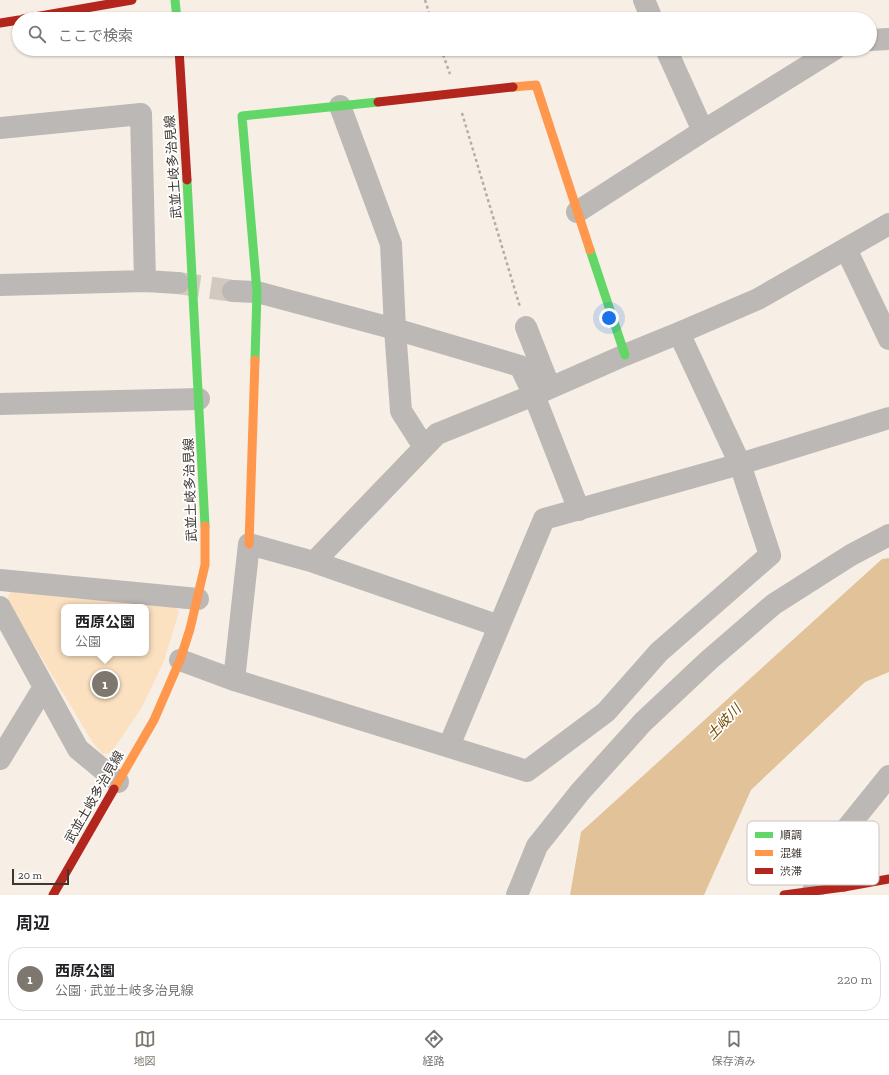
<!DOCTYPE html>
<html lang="ja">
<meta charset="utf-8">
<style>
:root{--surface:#fff;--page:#f6f6f6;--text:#202124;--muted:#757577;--line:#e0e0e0;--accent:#7e776f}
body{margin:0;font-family:"Zilla Slab","Noto Sans JP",serif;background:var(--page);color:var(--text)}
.scale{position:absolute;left:12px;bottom:10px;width:57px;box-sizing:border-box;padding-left:4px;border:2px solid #3d3730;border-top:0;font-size:11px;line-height:14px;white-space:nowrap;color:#3d3730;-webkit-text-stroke:3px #fff;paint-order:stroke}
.you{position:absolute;left:609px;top:318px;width:14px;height:14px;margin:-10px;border:3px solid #fff;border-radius:50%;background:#1a73e8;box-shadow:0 0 0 6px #1a73e833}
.badge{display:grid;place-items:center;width:26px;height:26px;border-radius:50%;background:var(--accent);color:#fff;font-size:13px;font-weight:700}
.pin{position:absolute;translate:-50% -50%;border:2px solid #fff;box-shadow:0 1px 4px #0006}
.popup{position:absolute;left:61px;top:604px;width:88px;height:52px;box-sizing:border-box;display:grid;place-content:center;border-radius:8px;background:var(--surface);filter:drop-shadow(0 1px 3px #0005);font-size:13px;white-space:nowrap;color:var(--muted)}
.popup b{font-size:15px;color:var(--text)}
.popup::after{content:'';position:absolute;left:50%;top:100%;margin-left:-8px;border:8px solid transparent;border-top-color:var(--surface)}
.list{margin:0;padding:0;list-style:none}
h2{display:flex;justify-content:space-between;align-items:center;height:52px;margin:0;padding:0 16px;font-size:17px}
h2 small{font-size:13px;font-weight:400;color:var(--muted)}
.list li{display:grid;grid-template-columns:26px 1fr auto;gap:12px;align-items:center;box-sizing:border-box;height:64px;margin:0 8px 8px;padding:0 8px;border:1px solid var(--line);border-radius:16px}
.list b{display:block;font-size:15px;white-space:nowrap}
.list p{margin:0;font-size:13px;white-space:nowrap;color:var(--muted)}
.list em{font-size:13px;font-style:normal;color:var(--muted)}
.icon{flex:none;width:22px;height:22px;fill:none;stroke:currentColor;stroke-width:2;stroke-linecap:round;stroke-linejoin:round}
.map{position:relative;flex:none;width:889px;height:895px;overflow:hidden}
.search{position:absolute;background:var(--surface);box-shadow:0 1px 3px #0004;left:12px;right:12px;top:12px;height:44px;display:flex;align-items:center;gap:10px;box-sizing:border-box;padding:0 14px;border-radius:22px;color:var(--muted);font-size:15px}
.sheet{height:124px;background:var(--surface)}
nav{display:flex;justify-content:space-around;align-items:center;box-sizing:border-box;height:56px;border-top:1px solid var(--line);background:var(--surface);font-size:11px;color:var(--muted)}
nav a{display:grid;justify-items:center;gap:2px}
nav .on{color:var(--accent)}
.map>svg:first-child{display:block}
</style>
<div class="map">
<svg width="889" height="895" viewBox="0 0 889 895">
<rect width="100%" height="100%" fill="#f7efe5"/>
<path fill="#fbe1c0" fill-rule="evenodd" d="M 12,588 L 173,604 L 179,612 L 164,661 L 142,707 L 111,753 L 103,754 L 93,743 L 7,600 ZM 64,607 L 146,607 L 146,653 L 64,653 Z"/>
<path fill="#e2c298" d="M 889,558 L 889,672 L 865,682 L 751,790 L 704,895 L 570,895 L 581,832 L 882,559 Z"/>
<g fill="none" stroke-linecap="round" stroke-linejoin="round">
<path stroke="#d2cac1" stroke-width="22" stroke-dasharray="22 11" stroke-linecap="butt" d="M 178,283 L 233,291"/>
<path stroke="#b2aeaa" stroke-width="2.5" stroke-dasharray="3 3" stroke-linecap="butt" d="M 425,0 L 431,19
M 441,49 L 450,74
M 462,113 L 520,307"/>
<path stroke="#bbb8b5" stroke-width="22" d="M 644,0 L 652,19
M 870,40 L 889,39
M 666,49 L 703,131
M 340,106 L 391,244 L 395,329 L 401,411 L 424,447
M 0,128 L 141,114 L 145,281
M 577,212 L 703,131 L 835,49
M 846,249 L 889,339
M 0,285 L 145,281 L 178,283
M 233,291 L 257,292 L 395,329 L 520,366 L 534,395 L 579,510
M 526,327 L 550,388
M 0,404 L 199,399
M 314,562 L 437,434 L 534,395 L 625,355 L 679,333 L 758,299 L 889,224
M 0,580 L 198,599
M 0,607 L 78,749 L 118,782
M 180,660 L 234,680 L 527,771 L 606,712 L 659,652 L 770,555 L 740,464 L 679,333
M 234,680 L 249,544 L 314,562 L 499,626
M 449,746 L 544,519 L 740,464 L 889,418
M 0,759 L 44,687
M 517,895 L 537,846 L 580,792 L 643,722 L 709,660 L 774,604 L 851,555 L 889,535
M 811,895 L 843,833 L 889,776"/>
<path stroke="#63d668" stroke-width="9" d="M 175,0 L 177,19
M 187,180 L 205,526
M 590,250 L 625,355
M 255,360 L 257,292 L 242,116 L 378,102"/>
<path stroke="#ff974d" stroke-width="9" d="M 513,87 L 536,85 L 590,250
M 249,544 L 255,360
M 114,789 L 154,720 L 180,660 L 190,629 L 205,565 L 205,526"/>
<path stroke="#b3261e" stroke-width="9" d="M 23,19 L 132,0
M 0,23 L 19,20
M 179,49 L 187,180
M 378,102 L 513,87
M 844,887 L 889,879
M 53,895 L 114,789"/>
<path stroke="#b3261e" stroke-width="9" d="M 784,895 L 844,887"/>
</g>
<g text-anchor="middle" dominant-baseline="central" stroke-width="3.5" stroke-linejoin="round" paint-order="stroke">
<g font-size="13" fill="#3d3730" stroke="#fff">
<text transform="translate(173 167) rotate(-94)">武並土岐多治見線</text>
<text transform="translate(190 490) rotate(-92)">武並土岐多治見線</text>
<text transform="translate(94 797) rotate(-60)">武並土岐多治見線</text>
</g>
<g font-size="14" font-style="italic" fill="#744c02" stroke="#fff">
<text transform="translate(724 722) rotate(-46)">土岐川</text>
</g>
</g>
<rect x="747" y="821" width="132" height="64" rx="6" fill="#fff" stroke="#c5c3c1" stroke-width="1"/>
<rect x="755" y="832" width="18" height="6" fill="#63d668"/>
<rect x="755" y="850" width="18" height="6" fill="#ff974d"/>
<rect x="755" y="868" width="18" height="6" fill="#b3261e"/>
<g font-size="11" fill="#3d3730">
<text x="780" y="839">順調</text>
<text x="780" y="857">混雑</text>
<text x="780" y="875">渋滞</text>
</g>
</svg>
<div class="scale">20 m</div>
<div class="you"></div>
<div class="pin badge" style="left:105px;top:684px">1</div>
<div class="popup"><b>西原公園</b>公園</div>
<div class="search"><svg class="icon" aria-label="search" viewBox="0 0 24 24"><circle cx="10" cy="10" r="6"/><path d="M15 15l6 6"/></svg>ここで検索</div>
</div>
<section class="sheet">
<h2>周辺<small></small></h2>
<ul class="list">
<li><span class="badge">1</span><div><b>西原公園</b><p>公園 · 武並土岐多治見線</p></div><em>220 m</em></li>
</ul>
</section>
<nav>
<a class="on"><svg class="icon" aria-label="map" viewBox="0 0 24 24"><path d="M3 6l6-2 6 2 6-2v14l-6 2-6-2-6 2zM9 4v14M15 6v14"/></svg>地図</a>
<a><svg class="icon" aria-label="directions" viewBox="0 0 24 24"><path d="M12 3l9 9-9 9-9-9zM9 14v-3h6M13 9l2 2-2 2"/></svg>経路</a>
<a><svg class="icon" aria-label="saved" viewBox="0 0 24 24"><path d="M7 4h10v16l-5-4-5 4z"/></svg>保存済み</a>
</nav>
